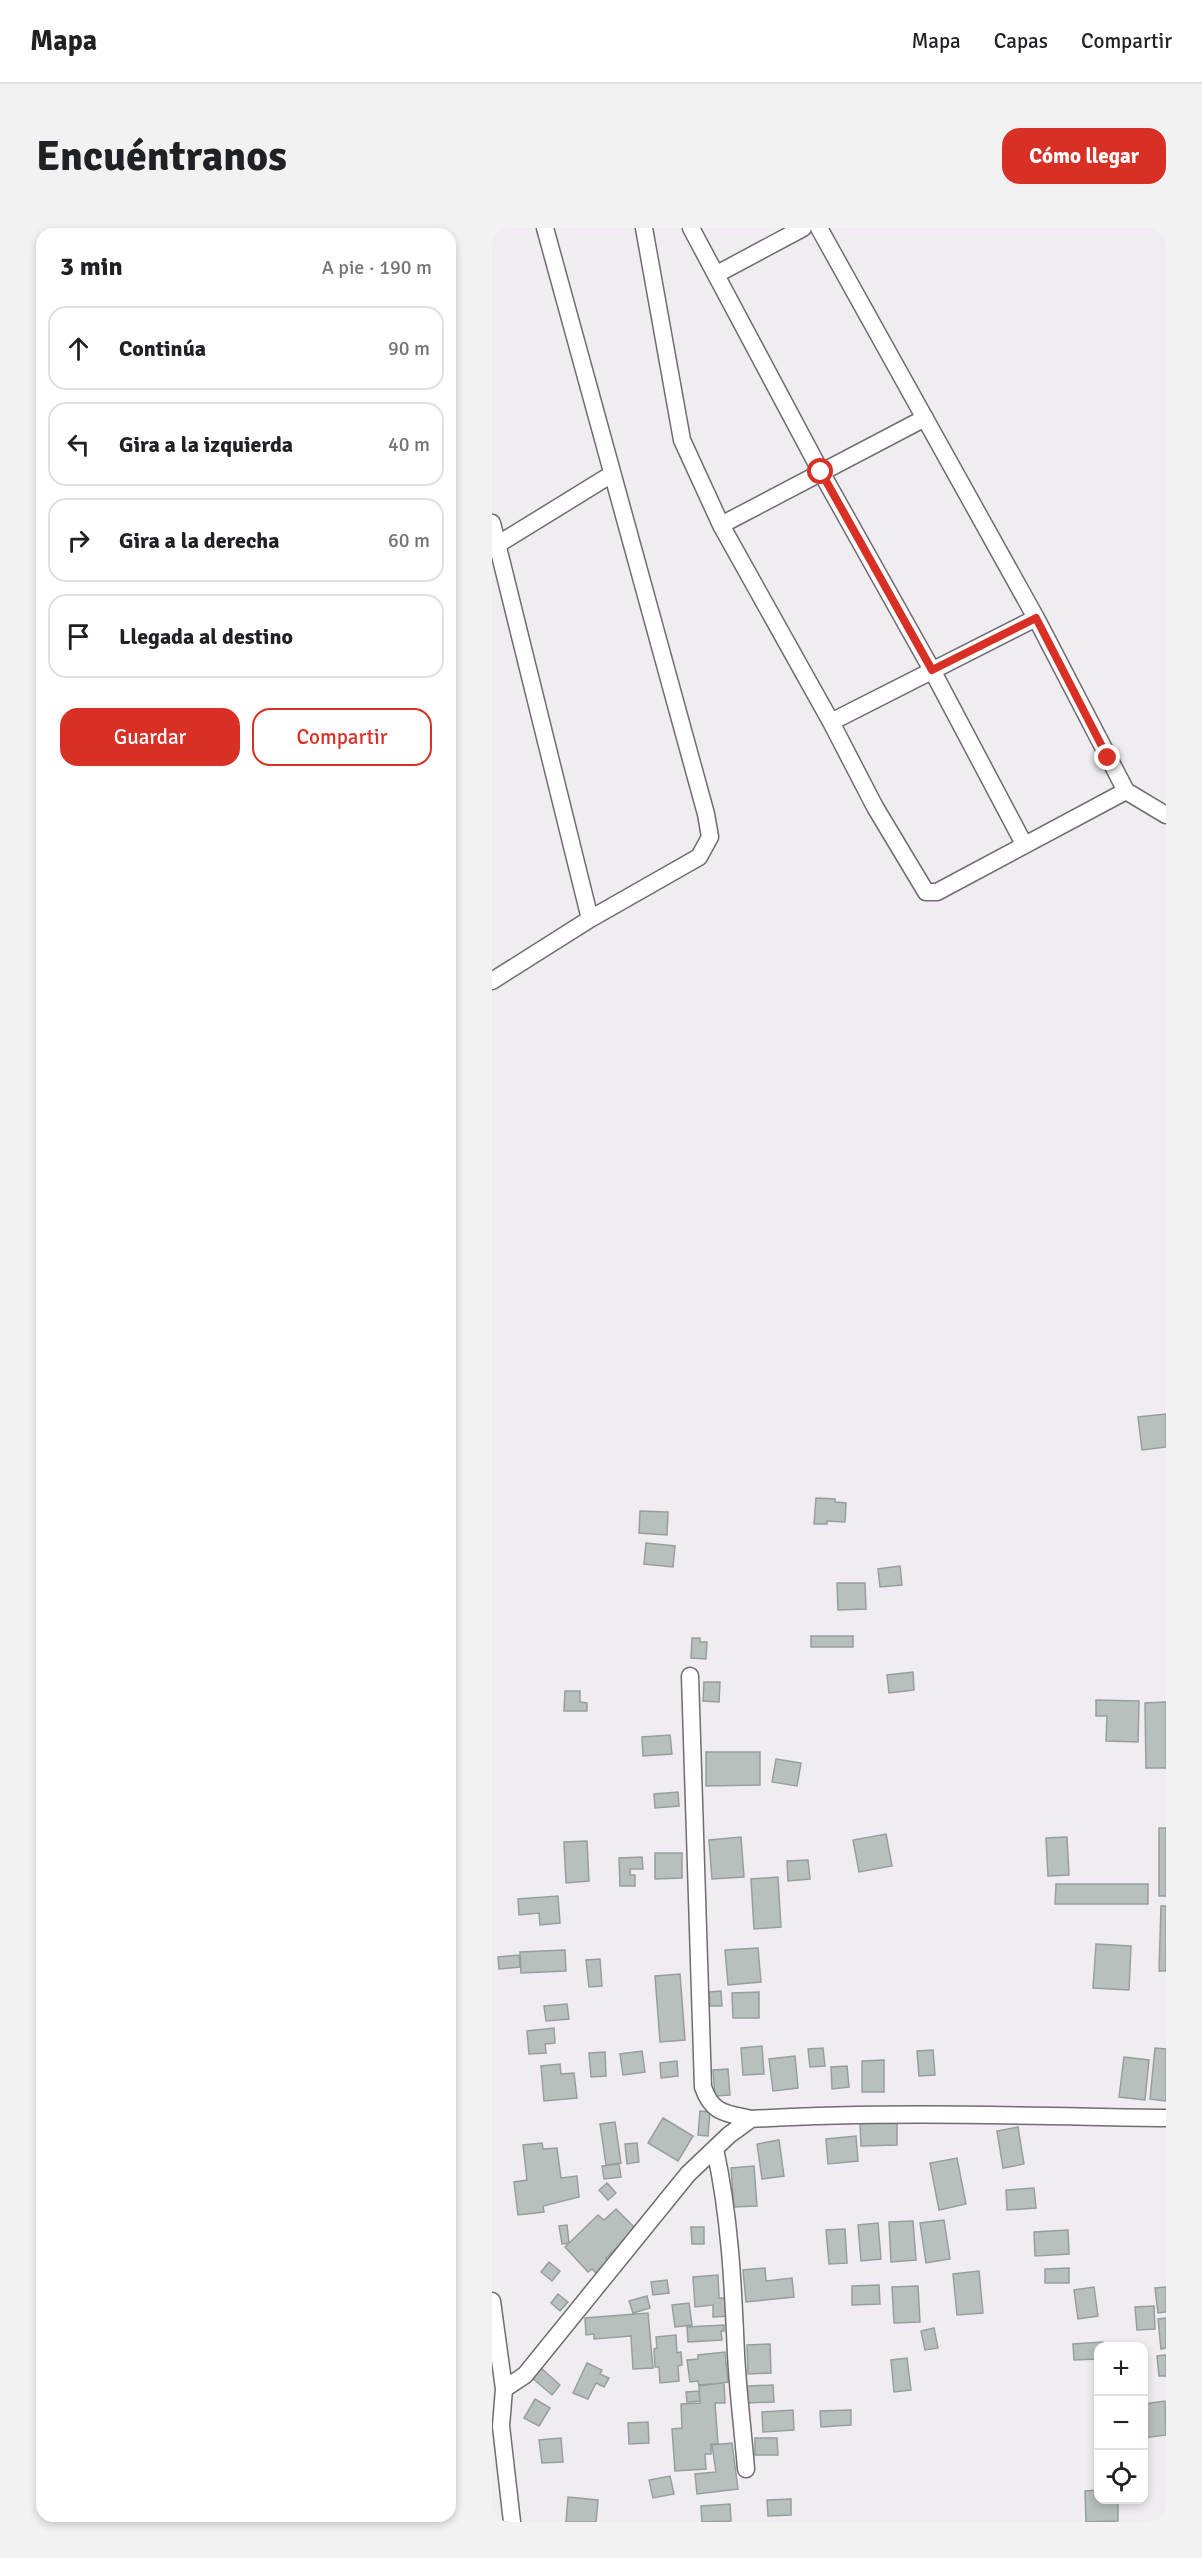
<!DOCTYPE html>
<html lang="es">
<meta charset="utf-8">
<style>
:root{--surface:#fff;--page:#f2f2f2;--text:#202124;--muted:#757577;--line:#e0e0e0;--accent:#d93025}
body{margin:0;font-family:Signika,sans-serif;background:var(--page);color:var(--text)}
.controls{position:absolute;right:18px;bottom:18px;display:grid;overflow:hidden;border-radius:12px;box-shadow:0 3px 9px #0003}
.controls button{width:54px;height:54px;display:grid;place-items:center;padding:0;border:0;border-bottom:2px solid var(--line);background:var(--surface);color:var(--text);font:30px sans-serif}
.stop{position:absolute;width:18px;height:18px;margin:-14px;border:4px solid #d93025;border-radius:50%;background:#fff}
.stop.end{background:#d93025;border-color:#fff;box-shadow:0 2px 6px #0008}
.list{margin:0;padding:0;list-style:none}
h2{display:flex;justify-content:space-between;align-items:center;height:78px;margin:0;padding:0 24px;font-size:26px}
h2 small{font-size:20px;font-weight:400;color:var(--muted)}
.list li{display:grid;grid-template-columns:39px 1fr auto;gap:18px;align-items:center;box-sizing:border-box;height:84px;margin:0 12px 12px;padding:0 12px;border:2px solid var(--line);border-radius:18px}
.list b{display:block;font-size:22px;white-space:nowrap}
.list em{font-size:20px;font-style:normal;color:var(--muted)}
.actions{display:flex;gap:12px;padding:18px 24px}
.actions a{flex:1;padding:14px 0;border:2px solid var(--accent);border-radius:18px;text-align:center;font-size:21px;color:var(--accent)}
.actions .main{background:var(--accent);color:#fff}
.icon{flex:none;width:33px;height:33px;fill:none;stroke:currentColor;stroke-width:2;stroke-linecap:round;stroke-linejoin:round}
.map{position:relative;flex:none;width:674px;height:2294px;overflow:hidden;border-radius:18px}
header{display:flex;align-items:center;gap:36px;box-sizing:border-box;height:84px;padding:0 30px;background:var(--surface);border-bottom:2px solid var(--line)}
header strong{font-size:28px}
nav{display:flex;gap:33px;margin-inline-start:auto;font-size:21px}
.intro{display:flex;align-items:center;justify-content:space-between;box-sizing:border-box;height:144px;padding:0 36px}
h1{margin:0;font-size:42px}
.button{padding:15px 27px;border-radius:18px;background:var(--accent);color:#fff;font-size:21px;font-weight:700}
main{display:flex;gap:36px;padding:0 36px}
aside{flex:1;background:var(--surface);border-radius:18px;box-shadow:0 3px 9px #0003}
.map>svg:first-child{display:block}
</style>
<header>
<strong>Mapa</strong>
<nav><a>Mapa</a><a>Capas</a><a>Compartir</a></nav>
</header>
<div class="intro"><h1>Encuéntranos</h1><a class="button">Cómo llegar</a></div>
<main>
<aside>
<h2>3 min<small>A pie · 190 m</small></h2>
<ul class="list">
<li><svg class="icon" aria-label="ahead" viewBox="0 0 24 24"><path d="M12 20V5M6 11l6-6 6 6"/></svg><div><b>Continúa</b></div><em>90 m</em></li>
<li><svg class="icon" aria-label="left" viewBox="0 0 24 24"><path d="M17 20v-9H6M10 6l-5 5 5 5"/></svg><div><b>Gira a la izquierda</b></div><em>40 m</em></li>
<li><svg class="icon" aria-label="right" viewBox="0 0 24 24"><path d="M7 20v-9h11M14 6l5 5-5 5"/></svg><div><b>Gira a la derecha</b></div><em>60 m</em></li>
<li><svg class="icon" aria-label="arrive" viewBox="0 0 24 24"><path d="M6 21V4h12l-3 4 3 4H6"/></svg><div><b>Llegada al destino</b></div></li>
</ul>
<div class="actions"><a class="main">Guardar</a><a>Compartir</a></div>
</aside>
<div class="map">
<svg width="674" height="2294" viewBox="0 0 674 2294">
<rect width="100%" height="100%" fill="#f1ecf2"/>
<path fill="#b8c0bd" stroke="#979f9c" stroke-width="1.5" d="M 674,1186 L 674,1219 L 650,1222 L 646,1189 Z
M 324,1270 L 343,1271 L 343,1274 L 354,1275 L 353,1294 L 335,1293 L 335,1296 L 322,1296 Z
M 148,1283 L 176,1284 L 175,1307 L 147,1305 Z
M 154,1315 L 183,1318 L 181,1339 L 152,1336 Z
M 408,1338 L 410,1357 L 388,1359 L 386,1341 Z
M 345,1355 L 373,1355 L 374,1381 L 346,1382 Z
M 319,1408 L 361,1408 L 361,1419 L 319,1419 Z
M 200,1410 L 208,1410 L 208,1414 L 215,1414 L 214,1431 L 199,1430 Z
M 421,1444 L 422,1462 L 397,1465 L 395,1447 Z
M 212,1454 L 228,1454 L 227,1474 L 211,1473 Z
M 73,1463 L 88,1463 L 88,1474 L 95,1475 L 95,1483 L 72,1483 Z
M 604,1472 L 647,1473 L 646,1514 L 614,1513 L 615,1488 L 604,1488 Z
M 674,1474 L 674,1540 L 654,1540 L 653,1475 Z
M 178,1507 L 180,1526 L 151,1528 L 150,1509 Z
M 214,1524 L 268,1524 L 268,1557 L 214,1558 Z
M 284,1531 L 309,1535 L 305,1558 L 280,1554 Z
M 186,1564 L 187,1578 L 163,1580 L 162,1566 Z
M 667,1600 L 674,1600 L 674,1668 L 667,1668 Z
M 394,1606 L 400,1638 L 367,1644 L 361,1612 Z
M 249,1609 L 252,1649 L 220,1651 L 217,1612 Z
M 575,1609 L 577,1647 L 556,1648 L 554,1610 Z
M 95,1613 L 97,1653 L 74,1655 L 72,1614 Z
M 163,1625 L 190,1625 L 190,1650 L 163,1651 Z
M 150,1629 L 151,1641 L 138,1641 L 138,1647 L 143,1647 L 143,1658 L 128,1658 L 127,1630 Z
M 316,1632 L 318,1651 L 296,1653 L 295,1633 Z
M 286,1649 L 289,1699 L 262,1701 L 259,1651 Z
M 564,1656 L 656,1656 L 656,1676 L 563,1676 Z
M 66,1668 L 68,1695 L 48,1697 L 47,1685 L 27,1687 L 26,1671 Z
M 669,1678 L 674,1678 L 674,1743 L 667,1743 Z
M 604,1716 L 639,1718 L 637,1762 L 601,1760 Z
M 266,1720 L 269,1754 L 236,1757 L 233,1722 Z
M 73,1722 L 74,1743 L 29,1745 L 28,1724 Z
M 27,1727 L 28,1739 L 7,1741 L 6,1729 Z
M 108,1731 L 110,1758 L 97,1759 L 94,1732 Z
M 188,1746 L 193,1812 L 168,1814 L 163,1748 Z
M 229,1763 L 230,1778 L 218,1778 L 217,1764 Z
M 267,1764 L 267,1790 L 241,1790 L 240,1765 Z
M 75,1776 L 77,1791 L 54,1793 L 52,1778 Z
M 62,1800 L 63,1815 L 53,1816 L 54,1825 L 37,1826 L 35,1803 Z
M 270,1818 L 272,1846 L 251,1847 L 249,1820 Z
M 331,1820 L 333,1838 L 318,1839 L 316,1821 Z
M 663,1820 L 674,1821 L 674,1873 L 658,1871 Z
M 441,1822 L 443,1847 L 427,1848 L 425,1823 Z
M 150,1823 L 153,1844 L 131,1847 L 128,1826 Z
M 113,1824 L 114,1848 L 99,1849 L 97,1825 Z
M 303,1828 L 306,1860 L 281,1863 L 277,1831 Z
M 632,1829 L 657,1832 L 653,1872 L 627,1869 Z
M 392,1832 L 392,1864 L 370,1864 L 370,1833 Z
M 185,1833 L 186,1848 L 169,1850 L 168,1835 Z
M 68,1836 L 69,1846 L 82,1845 L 85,1870 L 52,1873 L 49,1838 Z
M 355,1838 L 357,1859 L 340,1861 L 339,1839 Z
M 236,1841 L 238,1867 L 223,1868 L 221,1842 Z
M 208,1883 L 218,1884 L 216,1908 L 206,1907 Z
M 171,1890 L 201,1908 L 186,1933 L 156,1915 Z
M 405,1893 L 405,1917 L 369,1918 L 368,1894 Z
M 123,1894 L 129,1935 L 114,1937 L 108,1896 Z
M 526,1899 L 532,1936 L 511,1940 L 505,1903 Z
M 364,1908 L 366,1933 L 336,1936 L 334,1911 Z
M 287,1912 L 292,1948 L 270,1951 L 265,1916 Z
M 50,1915 L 51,1921 L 65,1920 L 69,1950 L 85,1948 L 87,1969 L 51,1978 L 52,1984 L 26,1987 L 22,1954 L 35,1952 L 31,1917 Z
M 145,1915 L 147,1934 L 135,1936 L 133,1916 Z
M 465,1930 L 474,1976 L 447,1982 L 438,1935 Z
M 127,1936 L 129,1949 L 112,1951 L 110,1938 Z
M 262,1938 L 265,1978 L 242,1979 L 239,1940 Z
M 115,1955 L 124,1965 L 116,1972 L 107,1962 Z
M 542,1960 L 544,1980 L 515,1982 L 514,1962 Z
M 124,1981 L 144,2001 L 114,2030 L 120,2036 L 107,2048 L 100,2041 L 96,2044 L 73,2019 L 106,1987 L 112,1992 Z
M 452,1992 L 458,2031 L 434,2035 L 428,1995 Z
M 421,1993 L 424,2032 L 399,2034 L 397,1994 Z
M 386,1995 L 389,2031 L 369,2033 L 366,1997 Z
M 75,1997 L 77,2015 L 70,2016 L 67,1998 Z
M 199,1999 L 212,1999 L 212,2016 L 200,2016 Z
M 353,2001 L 355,2035 L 337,2036 L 334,2002 Z
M 576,2002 L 577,2026 L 543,2028 L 542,2004 Z
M 57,2034 L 68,2043 L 60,2053 L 49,2044 Z
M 273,2040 L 274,2053 L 300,2050 L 302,2069 L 254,2074 L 251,2042 Z
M 577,2040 L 577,2055 L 553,2055 L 553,2041 Z
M 487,2043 L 491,2085 L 465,2087 L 461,2046 Z
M 226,2047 L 227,2070 L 237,2070 L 239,2088 L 221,2089 L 221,2077 L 203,2079 L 201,2049 Z
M 175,2052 L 177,2065 L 161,2067 L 159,2054 Z
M 387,2057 L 388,2076 L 360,2077 L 360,2058 Z
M 426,2058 L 428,2094 L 402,2095 L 400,2059 Z
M 602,2059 L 606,2088 L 586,2091 L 582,2062 Z
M 674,2059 L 674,2084 L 666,2085 L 663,2060 Z
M 66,2066 L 76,2074 L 68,2083 L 59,2075 Z
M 155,2068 L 158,2080 L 141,2085 L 137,2073 Z
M 197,2075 L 200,2097 L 183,2099 L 180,2077 Z
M 662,2078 L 663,2101 L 645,2102 L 643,2079 Z
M 156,2085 L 161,2140 L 141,2141 L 139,2108 L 102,2111 L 102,2106 L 94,2107 L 93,2090 Z
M 674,2090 L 674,2120 L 669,2121 L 666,2091 Z
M 232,2097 L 232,2103 L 229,2103 L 230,2112 L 196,2114 L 195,2099 Z
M 442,2100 L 446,2120 L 433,2122 L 429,2103 Z
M 184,2107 L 185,2125 L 189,2124 L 190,2137 L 186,2138 L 187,2153 L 168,2155 L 167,2139 L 163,2139 L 162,2121 L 165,2120 L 164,2109 Z
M 611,2114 L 612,2118 L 606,2118 L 606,2131 L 582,2132 L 581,2116 Z
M 278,2116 L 279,2145 L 256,2146 L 255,2117 Z
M 233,2124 L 236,2154 L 207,2158 L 206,2153 L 198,2154 L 195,2132 L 206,2131 L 206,2127 Z
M 674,2127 L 674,2148 L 667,2148 L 665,2128 Z
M 415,2130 L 419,2162 L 402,2164 L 399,2132 Z
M 95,2135 L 110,2142 L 108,2146 L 117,2150 L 112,2159 L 104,2155 L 96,2171 L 81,2165 Z
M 48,2139 L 68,2157 L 60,2167 L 39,2149 Z
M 232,2155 L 233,2175 L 223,2175 L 226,2216 L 219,2216 L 219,2226 L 213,2226 L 214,2241 L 183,2243 L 180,2201 L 190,2200 L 189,2176 L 208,2175 L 207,2157 Z
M 281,2157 L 282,2174 L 255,2175 L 255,2158 Z
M 207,2163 L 208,2173 L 195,2174 L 194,2164 Z
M 43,2171 L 58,2180 L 47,2198 L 32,2190 Z
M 673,2173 L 674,2207 L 652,2210 L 652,2176 Z
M 301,2182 L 302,2202 L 271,2204 L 270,2184 Z
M 359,2182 L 359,2197 L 329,2199 L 328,2183 Z
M 156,2194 L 157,2215 L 137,2216 L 136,2195 Z
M 69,2210 L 71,2234 L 50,2235 L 47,2212 Z
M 263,2210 L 285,2210 L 286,2227 L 263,2227 Z
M 240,2215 L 246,2261 L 205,2266 L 203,2246 L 224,2244 L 220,2217 Z
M 178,2248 L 182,2266 L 161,2270 L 157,2252 Z
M 606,2262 L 606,2272 L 626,2272 L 626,2293 L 594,2294 L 593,2263 Z
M 76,2269 L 106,2272 L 104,2294 L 74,2294 Z
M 299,2271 L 299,2287 L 276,2288 L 275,2272 Z
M 238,2276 L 239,2293 L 210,2294 L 209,2278 Z"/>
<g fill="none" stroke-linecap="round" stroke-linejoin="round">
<defs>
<path id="minor" d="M 152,0 L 190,212 L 229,297 L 339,494 L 383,579 L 434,664 L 445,664 L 634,563
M 199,0 L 329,244 L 440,442 L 532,616
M 327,0 L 544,390 L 634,563 L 674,587
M 225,46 L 311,0
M 0,295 L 98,691
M 229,297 L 433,190
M 0,320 L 120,246
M 339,494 L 544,390
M 0,753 L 98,691 L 207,629 L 218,609 L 214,586 L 53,0
M 259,1891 C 397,1883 536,1888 674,1890
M 223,1921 C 238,1989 241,2057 244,2126 C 246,2165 251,2203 254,2241
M 0,2073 L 12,2161 L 9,2198 L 20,2294
M 12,2161 L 33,2147 L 196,1946 L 237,1907 L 259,1891 C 234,1885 220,1886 211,1859 L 198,1448"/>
</defs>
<use href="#minor" stroke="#706c71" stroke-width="19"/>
<use href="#minor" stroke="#fff" stroke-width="16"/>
</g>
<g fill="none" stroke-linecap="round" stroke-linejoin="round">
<path stroke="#d93025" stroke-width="8" d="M 329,244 L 440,442 L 544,390 L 616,530"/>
</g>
</svg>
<div class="controls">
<button>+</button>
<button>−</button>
<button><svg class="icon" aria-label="locate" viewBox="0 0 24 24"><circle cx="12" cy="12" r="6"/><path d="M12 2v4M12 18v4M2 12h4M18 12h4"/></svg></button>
</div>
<div class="stop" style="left:329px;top:244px"></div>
<div class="stop end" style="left:616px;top:530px"></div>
</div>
</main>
